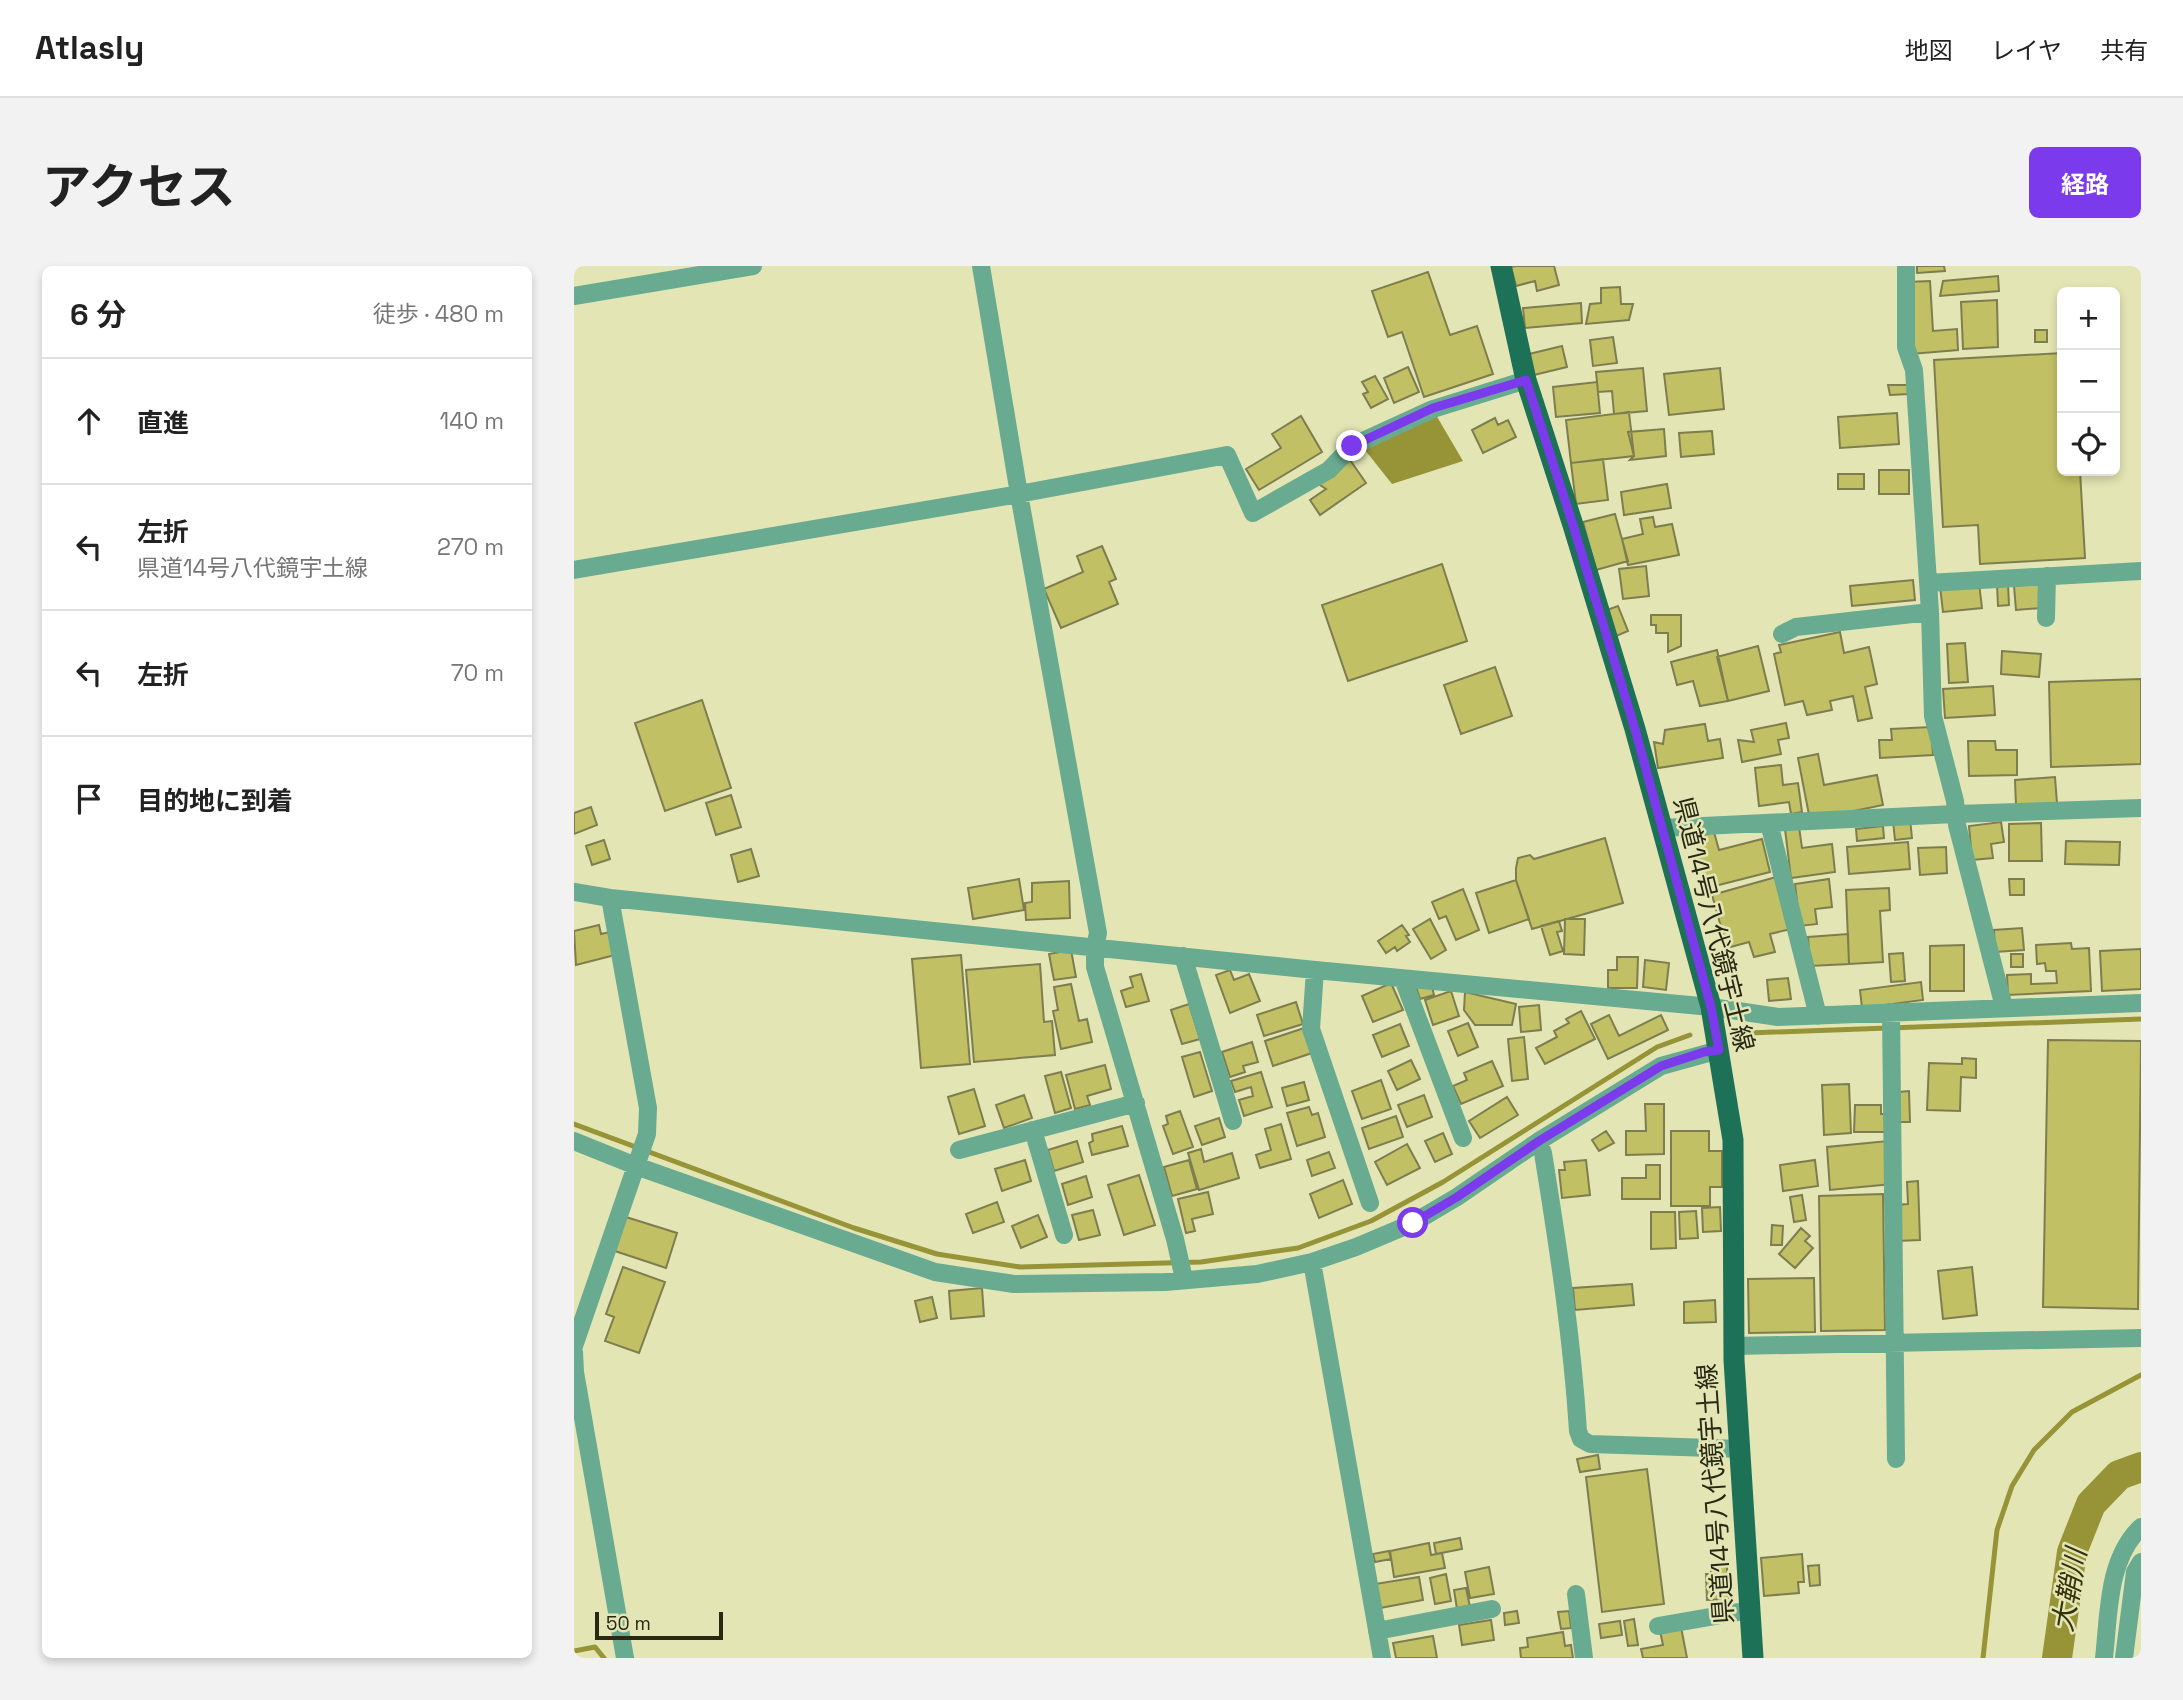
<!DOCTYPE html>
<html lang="ja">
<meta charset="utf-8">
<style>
:root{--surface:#fff;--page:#f2f2f2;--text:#222;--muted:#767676;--line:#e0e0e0;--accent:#7c3aed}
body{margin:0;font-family:"Space Grotesk","Noto Sans JP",sans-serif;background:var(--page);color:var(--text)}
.controls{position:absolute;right:21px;top:21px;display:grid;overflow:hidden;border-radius:10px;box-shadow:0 4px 10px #0003}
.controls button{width:63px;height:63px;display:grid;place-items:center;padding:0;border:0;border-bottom:2px solid var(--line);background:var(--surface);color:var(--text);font:35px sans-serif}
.scale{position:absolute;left:21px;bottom:18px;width:128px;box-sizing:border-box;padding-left:7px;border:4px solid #282815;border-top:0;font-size:19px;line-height:24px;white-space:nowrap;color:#282815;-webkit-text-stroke:5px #e4e5b4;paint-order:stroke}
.stop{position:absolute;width:21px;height:21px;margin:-16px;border:5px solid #7c3aed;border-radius:50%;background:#fff}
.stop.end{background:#7c3aed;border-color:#fff;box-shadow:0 2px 7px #0008}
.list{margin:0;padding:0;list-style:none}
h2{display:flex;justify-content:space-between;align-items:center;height:91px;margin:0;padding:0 28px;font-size:30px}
h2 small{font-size:23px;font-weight:400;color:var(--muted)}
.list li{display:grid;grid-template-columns:46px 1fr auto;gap:21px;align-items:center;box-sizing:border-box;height:126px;padding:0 28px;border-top:2px solid var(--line)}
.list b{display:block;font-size:26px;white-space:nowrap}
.list p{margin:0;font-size:23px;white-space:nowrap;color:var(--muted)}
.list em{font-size:23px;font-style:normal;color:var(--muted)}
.icon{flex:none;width:38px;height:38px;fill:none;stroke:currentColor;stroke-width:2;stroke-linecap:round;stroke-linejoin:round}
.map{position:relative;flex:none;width:1567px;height:1392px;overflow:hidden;border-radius:10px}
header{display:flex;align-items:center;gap:42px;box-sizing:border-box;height:98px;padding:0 35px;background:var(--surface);border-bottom:2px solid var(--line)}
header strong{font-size:33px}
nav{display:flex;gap:38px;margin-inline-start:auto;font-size:24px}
.intro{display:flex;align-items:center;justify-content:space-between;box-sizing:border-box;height:168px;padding:0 42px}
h1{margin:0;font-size:49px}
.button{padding:18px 32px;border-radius:10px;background:var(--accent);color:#fff;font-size:24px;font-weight:700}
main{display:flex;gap:42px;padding:0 42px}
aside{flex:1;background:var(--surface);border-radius:10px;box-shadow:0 4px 10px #0003}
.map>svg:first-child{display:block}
</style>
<header>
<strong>Atlasly</strong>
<nav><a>地図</a><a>レイヤ</a><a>共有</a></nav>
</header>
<div class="intro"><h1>アクセス</h1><a class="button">経路</a></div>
<main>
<aside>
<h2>6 分<small>徒歩 · 480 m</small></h2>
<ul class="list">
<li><svg class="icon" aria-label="ahead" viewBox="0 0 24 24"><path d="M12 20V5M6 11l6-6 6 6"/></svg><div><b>直進</b></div><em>140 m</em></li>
<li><svg class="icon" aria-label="left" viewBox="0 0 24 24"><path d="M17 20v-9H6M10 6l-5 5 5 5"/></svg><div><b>左折</b><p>県道14号八代鏡宇土線</p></div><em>270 m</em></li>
<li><svg class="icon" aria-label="left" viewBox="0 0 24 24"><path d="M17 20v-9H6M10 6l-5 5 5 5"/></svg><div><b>左折</b></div><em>70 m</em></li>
<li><svg class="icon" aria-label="arrive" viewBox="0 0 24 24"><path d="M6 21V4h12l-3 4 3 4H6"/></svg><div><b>目的地に到着</b></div></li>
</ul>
</aside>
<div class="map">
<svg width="1567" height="1392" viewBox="0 0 1567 1392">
<rect width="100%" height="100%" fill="#e4e5b4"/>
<path fill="#969437" d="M 862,149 L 889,195 L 818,218 L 791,184 Z"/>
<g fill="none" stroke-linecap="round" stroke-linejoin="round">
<path stroke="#969437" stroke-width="5" d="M 1174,767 L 1567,753
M 0,858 L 280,962 L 363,988 L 446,1001 L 627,996 L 724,982 L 797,955 L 869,916 L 1083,781 L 1116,769
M 0,1385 L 21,1381 L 30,1392
M 1409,1392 L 1423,1264 L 1438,1220 L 1460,1184 L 1498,1146 L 1567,1109"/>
<path stroke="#969437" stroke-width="30" d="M 1483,1392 L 1498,1286 L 1517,1238 L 1545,1209 L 1567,1201"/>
</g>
<path fill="#c1c064" stroke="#7d7d50" stroke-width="2" d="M 942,0 L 980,0 L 985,19 L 963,25 L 961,15 L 942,20 L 937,1 Z
M 1343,0 L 1370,0 L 1371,5 L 1343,7 Z
M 854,6 L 876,69 L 903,60 L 919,108 L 850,131 L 828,66 L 814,71 L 798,25 Z
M 1424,10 L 1425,25 L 1366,30 L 1369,15 Z
M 1356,15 L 1359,65 L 1383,63 L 1384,84 L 1337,88 L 1333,16 Z
M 1046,21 L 1047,38 L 1059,38 L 1055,54 L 1012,58 L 1016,38 L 1027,37 L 1027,22 Z
M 1423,34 L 1424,81 L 1389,83 L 1387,36 Z
M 1007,37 L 1008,57 L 951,62 L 949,42 Z
M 1461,64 L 1473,64 L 1473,76 L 1461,76 Z
M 1039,71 L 1043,97 L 1019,100 L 1016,74 Z
M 988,80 L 993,101 L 960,109 L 955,88 Z
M 1488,87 L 1488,205 L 1506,205 L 1511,292 L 1406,298 L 1404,259 L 1369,261 L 1360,94 Z
M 834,101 L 845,126 L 820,137 L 810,112 Z
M 1069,102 L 1073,145 L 1040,148 L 1038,125 L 1024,126 L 1022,106 Z
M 1146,102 L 1150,143 L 1095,149 L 1090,108 Z
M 801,110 L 814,133 L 797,142 L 789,128 L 794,126 L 788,116 Z
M 1023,116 L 1026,147 L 982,151 L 979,121 Z
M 1314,119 L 1335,119 L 1335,128 L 1316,129 Z
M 1055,146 L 1060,190 L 997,197 L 992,154 Z
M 1323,147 L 1325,178 L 1266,182 L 1264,151 Z
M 727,150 L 748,186 L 685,224 L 672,203 L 707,182 L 698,168 Z
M 921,152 L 924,159 L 934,154 L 942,171 L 909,187 L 898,164 Z
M 1090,163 L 1092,190 L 1056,194 L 1060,190 L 1054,166 Z
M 1138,165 L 1140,188 L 1107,191 L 1105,167 Z
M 1029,193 L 1034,234 L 1002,238 L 997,197 Z
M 776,194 L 792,217 L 746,249 L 736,234 L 752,223 L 743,217 Z
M 1305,204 L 1335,204 L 1335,228 L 1305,228 Z
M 1264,208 L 1290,208 L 1290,223 L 1264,223 Z
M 1093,218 L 1097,242 L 1050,249 L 1047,226 Z
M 1041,248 L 1054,295 L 1022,304 L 1009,256 Z
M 1079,251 L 1081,261 L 1098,258 L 1105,289 L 1054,299 L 1048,273 L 1069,268 L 1066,253 Z
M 528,280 L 542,313 L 535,316 L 544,338 L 487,362 L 470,323 L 509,306 L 503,290 Z
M 868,298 L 893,375 L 774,415 L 748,339 Z
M 1072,300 L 1075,330 L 1049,333 L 1045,303 Z
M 1339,314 L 1341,334 L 1278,340 L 1276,320 Z
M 1405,317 L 1408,342 L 1369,346 L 1366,320 Z
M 1466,317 L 1468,342 L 1442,344 L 1440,320 Z
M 1434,318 L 1435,339 L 1424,340 L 1423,319 Z
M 1044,340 L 1054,365 L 1040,371 L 1030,345 Z
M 1077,349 L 1107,349 L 1107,380 L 1094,386 L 1094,367 L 1082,367 L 1082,359 L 1077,359 Z
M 1266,366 L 1270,387 L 1295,381 L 1303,418 L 1291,421 L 1298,452 L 1284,455 L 1279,430 L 1256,435 L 1258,444 L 1233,449 L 1229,435 L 1211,439 L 1200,388 L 1207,386 L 1205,379 Z
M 1391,377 L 1394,416 L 1375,417 L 1373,378 Z
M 1184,380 L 1195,425 L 1154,435 L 1143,391 Z
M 1143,384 L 1154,435 L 1126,440 L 1119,415 L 1103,419 L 1097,396 Z
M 1428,385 L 1467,388 L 1465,411 L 1427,408 Z
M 921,401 L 938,450 L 887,468 L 870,419 Z
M 1567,413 L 1567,498 L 1477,501 L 1475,416 Z
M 1419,420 L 1421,449 L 1371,452 L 1369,423 Z
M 128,434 L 157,522 L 91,545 L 61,457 Z
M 1212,457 L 1215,472 L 1204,474 L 1207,488 L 1168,496 L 1164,474 L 1180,476 L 1177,464 Z
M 1131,458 L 1134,475 L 1146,473 L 1149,492 L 1084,502 L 1080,476 L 1089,478 L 1091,464 Z
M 1357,461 L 1359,489 L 1306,492 L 1305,474 L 1318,474 L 1317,463 Z
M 1394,475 L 1421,475 L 1422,484 L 1443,484 L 1443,509 L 1395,510 Z
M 1244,488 L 1250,519 L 1303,509 L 1309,539 L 1236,554 L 1224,492 Z
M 1207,499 L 1209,519 L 1224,517 L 1228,546 L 1217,548 L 1215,536 L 1185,540 L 1181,502 Z
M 1481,511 L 1483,537 L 1442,540 L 1441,514 Z
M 157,529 L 167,561 L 142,569 L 132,537 Z
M 17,541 L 23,559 L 0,568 L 0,547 Z
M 1336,553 L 1338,572 L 1321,574 L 1319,555 Z
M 1427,556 L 1430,576 L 1417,578 L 1419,592 L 1398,594 L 1395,560 Z
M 1467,557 L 1468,595 L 1435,595 L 1435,558 Z
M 1309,560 L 1310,572 L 1283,575 L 1282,563 Z
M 1225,561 L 1228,582 L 1258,578 L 1261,606 L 1217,612 L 1211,563 Z
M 1140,566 L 1145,584 L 1188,573 L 1196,606 L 1133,622 L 1119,572 Z
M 1031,572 L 1049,637 L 958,663 L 942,614 L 942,602 L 944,592 L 956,589 L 960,593 Z
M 30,574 L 36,593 L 18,599 L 12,580 Z
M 1492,575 L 1546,576 L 1545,599 L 1491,598 Z
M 1334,576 L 1336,603 L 1275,608 L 1273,581 Z
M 1372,581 L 1373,607 L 1346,609 L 1344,582 Z
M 177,583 L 185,610 L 164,616 L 157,589 Z
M 1202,611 L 1217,663 L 1196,668 L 1201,686 L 1180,691 L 1175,676 L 1153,682 L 1138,629 Z
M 445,613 L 450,644 L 399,653 L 394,622 Z
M 1255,613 L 1258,641 L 1241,643 L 1243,658 L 1226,660 L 1221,618 Z
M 1435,613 L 1450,613 L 1450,629 L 1436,629 Z
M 942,614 L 955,653 L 915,667 L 902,627 Z
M 495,615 L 496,652 L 452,654 L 451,637 L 458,636 L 458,617 Z
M 1315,622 L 1316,644 L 1306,645 L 1309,696 L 1275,698 L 1272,624 Z
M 889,623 L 905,664 L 882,674 L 872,650 L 865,653 L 858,636 Z
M 856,653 L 872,684 L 857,693 L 839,663 Z
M 991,653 L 1011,653 L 1010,689 L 990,688 Z
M 985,655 L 988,665 L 983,666 L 989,685 L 976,689 L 967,660 Z
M 25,659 L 27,668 L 36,666 L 41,689 L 2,699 L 0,665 Z
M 828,659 L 835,669 L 832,670 L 836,676 L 823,685 L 821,681 L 812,687 L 804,675 Z
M 1448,662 L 1450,684 L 1421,686 L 1420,664 Z
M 1274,668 L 1275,698 L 1236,700 L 1234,671 Z
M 1497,677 L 1498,683 L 1515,682 L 1517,725 L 1434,729 L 1433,709 L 1457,708 L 1457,718 L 1483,717 L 1482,705 L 1472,705 L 1471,697 L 1463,698 L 1462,679 Z
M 1390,679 L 1390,725 L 1356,725 L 1356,680 Z
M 1567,683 L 1567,723 L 1528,725 L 1526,685 Z
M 497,684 L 502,711 L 480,714 L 475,688 Z
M 1329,687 L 1331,715 L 1317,716 L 1315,688 Z
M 1437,688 L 1449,688 L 1449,701 L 1437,701 Z
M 387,689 L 396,798 L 347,802 L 338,693 Z
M 1043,691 L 1064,691 L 1063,722 L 1034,722 L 1034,704 L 1043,704 Z
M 1071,694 L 1095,697 L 1092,724 L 1069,721 Z
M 466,698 L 470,756 L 478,755 L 481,789 L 400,796 L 392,704 Z
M 656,704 L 660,714 L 675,708 L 686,735 L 656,747 L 642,709 Z
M 567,708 L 575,735 L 552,741 L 547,725 L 559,721 L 556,711 Z
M 1214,712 L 1217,733 L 1195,735 L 1193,714 Z
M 1347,716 L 1349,734 L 1288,742 L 1286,724 Z
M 817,717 L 829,744 L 799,756 L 788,730 Z
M 857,717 L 860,729 L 846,733 L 842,721 Z
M 497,718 L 505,755 L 513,753 L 518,776 L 487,783 L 479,745 L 484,744 L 480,721 Z
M 877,725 L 885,750 L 859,759 L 851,734 Z
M 891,726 L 942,738 L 938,759 L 901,759 L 890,744 Z
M 722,736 L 729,758 L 690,770 L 683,749 Z
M 615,738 L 626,773 L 608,778 L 597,744 Z
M 965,739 L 967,764 L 947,766 L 945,741 Z
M 1007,745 L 1021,773 L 971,798 L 962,782 L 983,771 L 980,765 L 995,757 L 992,753 Z
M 1035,749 L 1045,770 L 1087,749 L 1094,764 L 1034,793 L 1017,758 Z
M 894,757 L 904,781 L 884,790 L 874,765 Z
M 826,758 L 835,780 L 808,791 L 799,769 Z
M 730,762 L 738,787 L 699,800 L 691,775 Z
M 950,771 L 954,813 L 938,815 L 934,773 Z
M 1474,774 L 1567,775 L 1564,1043 L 1469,1041 Z
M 678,776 L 684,796 L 669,800 L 671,806 L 656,811 L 648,786 Z
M 626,786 L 638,825 L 620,831 L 608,791 Z
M 1388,792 L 1402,793 L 1402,812 L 1387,811 L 1386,845 L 1353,844 L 1355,797 L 1388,798 Z
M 837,794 L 846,813 L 823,824 L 814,805 Z
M 918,795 L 929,820 L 887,838 L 879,820 L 893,814 L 890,807 Z
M 531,799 L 537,823 L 513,830 L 516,839 L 501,843 L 492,809 Z
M 487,806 L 497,842 L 481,847 L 471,810 Z
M 687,806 L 698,841 L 670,850 L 665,834 L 679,830 L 677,821 L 661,826 L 657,815 Z
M 807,814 L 817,843 L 788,853 L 778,825 Z
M 730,816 L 735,834 L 713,840 L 708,822 Z
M 1275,818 L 1277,867 L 1250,869 L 1248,819 Z
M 400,823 L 411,860 L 385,868 L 374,831 Z
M 1335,825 L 1336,856 L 1325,856 L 1325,826 Z
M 450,829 L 458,852 L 430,862 L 422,839 Z
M 850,829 L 858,851 L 833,861 L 824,839 Z
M 933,831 L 944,849 L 906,872 L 895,855 Z
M 1071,838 L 1090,838 L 1090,888 L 1052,889 L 1052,865 L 1072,865 Z
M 1281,839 L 1307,839 L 1307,848 L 1314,848 L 1314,866 L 1280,866 Z
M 735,841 L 738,849 L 744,847 L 751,871 L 723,880 L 713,847 Z
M 606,845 L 619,881 L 599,888 L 589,860 L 594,858 L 592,850 Z
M 822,850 L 829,871 L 795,883 L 788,862 Z
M 645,852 L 651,871 L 628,879 L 621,860 Z
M 707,858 L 717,893 L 686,902 L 682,889 L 697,884 L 691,863 Z
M 548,860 L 554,880 L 518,889 L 515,877 L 519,875 L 518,868 Z
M 1032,865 L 1040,877 L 1025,885 L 1018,874 Z
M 1097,865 L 1135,865 L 1135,885 L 1148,885 L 1148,921 L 1136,921 L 1136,940 L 1097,940 Z
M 869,867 L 878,888 L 861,896 L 851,875 Z
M 503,875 L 509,896 L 480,905 L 474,884 Z
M 1314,875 L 1318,918 L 1256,924 L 1253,881 Z
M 833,878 L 846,902 L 813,919 L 801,896 Z
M 627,883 L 630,896 L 658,887 L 665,912 L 625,924 L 614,887 Z
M 755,886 L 761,902 L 738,910 L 733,894 Z
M 451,894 L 457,915 L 428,925 L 421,903 Z
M 615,894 L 623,923 L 598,930 L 590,901 Z
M 1012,894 L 1016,929 L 988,932 L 985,904 L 991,904 L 990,896 Z
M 1241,894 L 1244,920 L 1209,925 L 1206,899 Z
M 1072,899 L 1086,899 L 1086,933 L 1048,933 L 1048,912 L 1072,912 Z
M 565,909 L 581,959 L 550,969 L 534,919 Z
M 512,910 L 518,931 L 494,939 L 488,918 Z
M 769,914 L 778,938 L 745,952 L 736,928 Z
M 1344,915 L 1346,974 L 1323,975 L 1321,939 L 1334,938 L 1333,916 Z
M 634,926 L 639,948 L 618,953 L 621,965 L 612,967 L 604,933 Z
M 1309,928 L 1311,1064 L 1247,1065 L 1245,930 Z
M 1228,929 L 1232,954 L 1220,956 L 1216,931 Z
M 423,936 L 430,956 L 399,967 L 392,948 Z
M 1146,941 L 1147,965 L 1129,966 L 1128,942 Z
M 519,944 L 526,969 L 505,974 L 498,949 Z
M 1122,945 L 1124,972 L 1106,973 L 1105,946 Z
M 1077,946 L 1101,946 L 1102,982 L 1077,983 Z
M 464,949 L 473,971 L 447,982 L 438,960 Z
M 52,951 L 103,967 L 92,1002 L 41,985 Z
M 1198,959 L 1209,960 L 1208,979 L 1197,979 Z
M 1227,962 L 1236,970 L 1231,975 L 1239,982 L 1221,1002 L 1205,988 Z
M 49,1001 L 91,1016 L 65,1087 L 31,1075 L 40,1051 L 32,1048 Z
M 1398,1001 L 1403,1049 L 1369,1053 L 1364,1005 Z
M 1240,1012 L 1241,1066 L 1175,1067 L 1174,1013 Z
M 1058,1018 L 1060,1039 L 1001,1044 L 999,1022 Z
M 408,1022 L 410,1050 L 377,1053 L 375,1025 Z
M 358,1031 L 363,1052 L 346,1056 L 341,1035 Z
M 1141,1034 L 1142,1056 L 1110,1057 L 1110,1036 Z
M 1024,1189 L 1026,1203 L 1006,1206 L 1003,1193 Z
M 1073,1203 L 1090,1338 L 1028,1346 L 1012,1211 Z
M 886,1272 L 888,1283 L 862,1288 L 860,1277 Z
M 855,1277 L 857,1289 L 868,1287 L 871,1302 L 820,1311 L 816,1285 Z
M 815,1285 L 817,1293 L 801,1296 L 799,1288 Z
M 1228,1288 L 1230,1316 L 1224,1316 L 1225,1327 L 1190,1330 L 1187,1292 Z
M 1245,1299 L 1246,1319 L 1236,1320 L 1234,1300 Z
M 915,1301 L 920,1328 L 896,1332 L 891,1306 Z
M 1137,1301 L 1153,1301 L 1154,1333 L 1133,1334 L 1132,1308 L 1137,1308 Z
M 872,1308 L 877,1335 L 861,1338 L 856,1312 Z
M 845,1311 L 849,1334 L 806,1342 L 801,1318 Z
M 892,1322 L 896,1341 L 883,1343 L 880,1324 Z
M 943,1345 L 945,1357 L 931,1359 L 930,1347 Z
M 995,1345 L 997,1362 L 987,1363 L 984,1346 Z
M 1060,1353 L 1064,1379 L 1054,1380 L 1050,1355 Z
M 917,1354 L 920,1374 L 888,1379 L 885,1359 Z
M 1046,1355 L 1048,1369 L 1027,1372 L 1025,1358 Z
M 1107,1361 L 1113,1392 L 1069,1392 L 1067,1383 L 1089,1379 L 1086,1365 Z
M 989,1366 L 991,1380 L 997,1379 L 999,1392 L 947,1392 L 946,1382 L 954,1381 L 953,1372 Z
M 859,1370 L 863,1392 L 822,1392 L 819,1377 Z"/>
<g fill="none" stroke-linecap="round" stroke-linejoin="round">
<path stroke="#68ab91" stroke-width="18" d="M 407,0 L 445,228 L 524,667 L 521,682 L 521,701 L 601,973 L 610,1013
M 0,30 L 179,0
M 0,304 L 445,228 L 653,189 L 679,247 L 755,204 L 778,180 L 859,143 L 952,114
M 1354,317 L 1567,305
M 1356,346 L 1359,450 L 1381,535 L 1383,559 L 1430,741
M 1472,352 L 1473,310
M 1208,368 L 1222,361 L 1356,346 L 1340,104 L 1332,81 L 1332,0
M 1195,557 L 1244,750
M 1088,562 L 1381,548 L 1567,542
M 0,626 L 36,632 L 741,704 L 1137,741 L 1204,751 L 1567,737
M 609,690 L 659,855
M 741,704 L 737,763 L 796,937
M 829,713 L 889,872
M 1317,746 L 1322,1193
M 459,864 L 490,969
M 0,875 L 62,900 L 361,1006 L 440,1018 L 591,1016 L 683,1008 L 738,996 L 782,981 L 839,957 L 883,931 L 965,875 L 1087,800 L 1145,784
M 965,875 L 969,887 C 984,980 998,1071 1004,1165 L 1007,1173 L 1016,1178 L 1167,1183
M 385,884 L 562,837
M 738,996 L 808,1392
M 0,1080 L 73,868 L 74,842 L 36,632
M 1160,1080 L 1567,1072
M 0,1086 L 1,1106 L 51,1392
M 1002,1328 L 1010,1392
M 1084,1360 L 1176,1344
M 803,1365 L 918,1343
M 1530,1392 C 1535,1349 1533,1293 1567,1261
M 1550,1392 L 1561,1306 L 1567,1296"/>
<path stroke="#1d7157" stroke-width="21" d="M 927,0 L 952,114 L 999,259 L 1061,463 L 1137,741 L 1159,874 L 1160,1094 L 1179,1392"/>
</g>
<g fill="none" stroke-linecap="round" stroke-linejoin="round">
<path stroke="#7c3aed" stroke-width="9" d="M 778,180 L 859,142 L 952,114 L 999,259 L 1061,463 L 1137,741 L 1145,784 L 1130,786 L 1087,800 L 965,875 L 883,931 L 839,957"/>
</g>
<g text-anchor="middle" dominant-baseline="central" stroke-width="5" stroke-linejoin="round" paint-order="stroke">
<g font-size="26" fill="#282815" stroke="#e4e5b4">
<text transform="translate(1140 658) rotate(76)">県道14号八代鏡宇土線</text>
<text transform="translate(1141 1228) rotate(-94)">県道14号八代鏡宇土線</text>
</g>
<g font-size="28" font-style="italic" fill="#33320a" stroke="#e4e5b4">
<text transform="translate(1495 1324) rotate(-80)">大鞘川</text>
</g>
</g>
</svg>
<div class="controls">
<button>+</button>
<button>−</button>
<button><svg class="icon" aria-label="locate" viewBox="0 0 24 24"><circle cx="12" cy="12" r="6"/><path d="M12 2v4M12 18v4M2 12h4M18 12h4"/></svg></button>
</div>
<div class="scale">50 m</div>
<div class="stop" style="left:839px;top:957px"></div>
<div class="stop end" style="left:778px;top:180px"></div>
</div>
</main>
